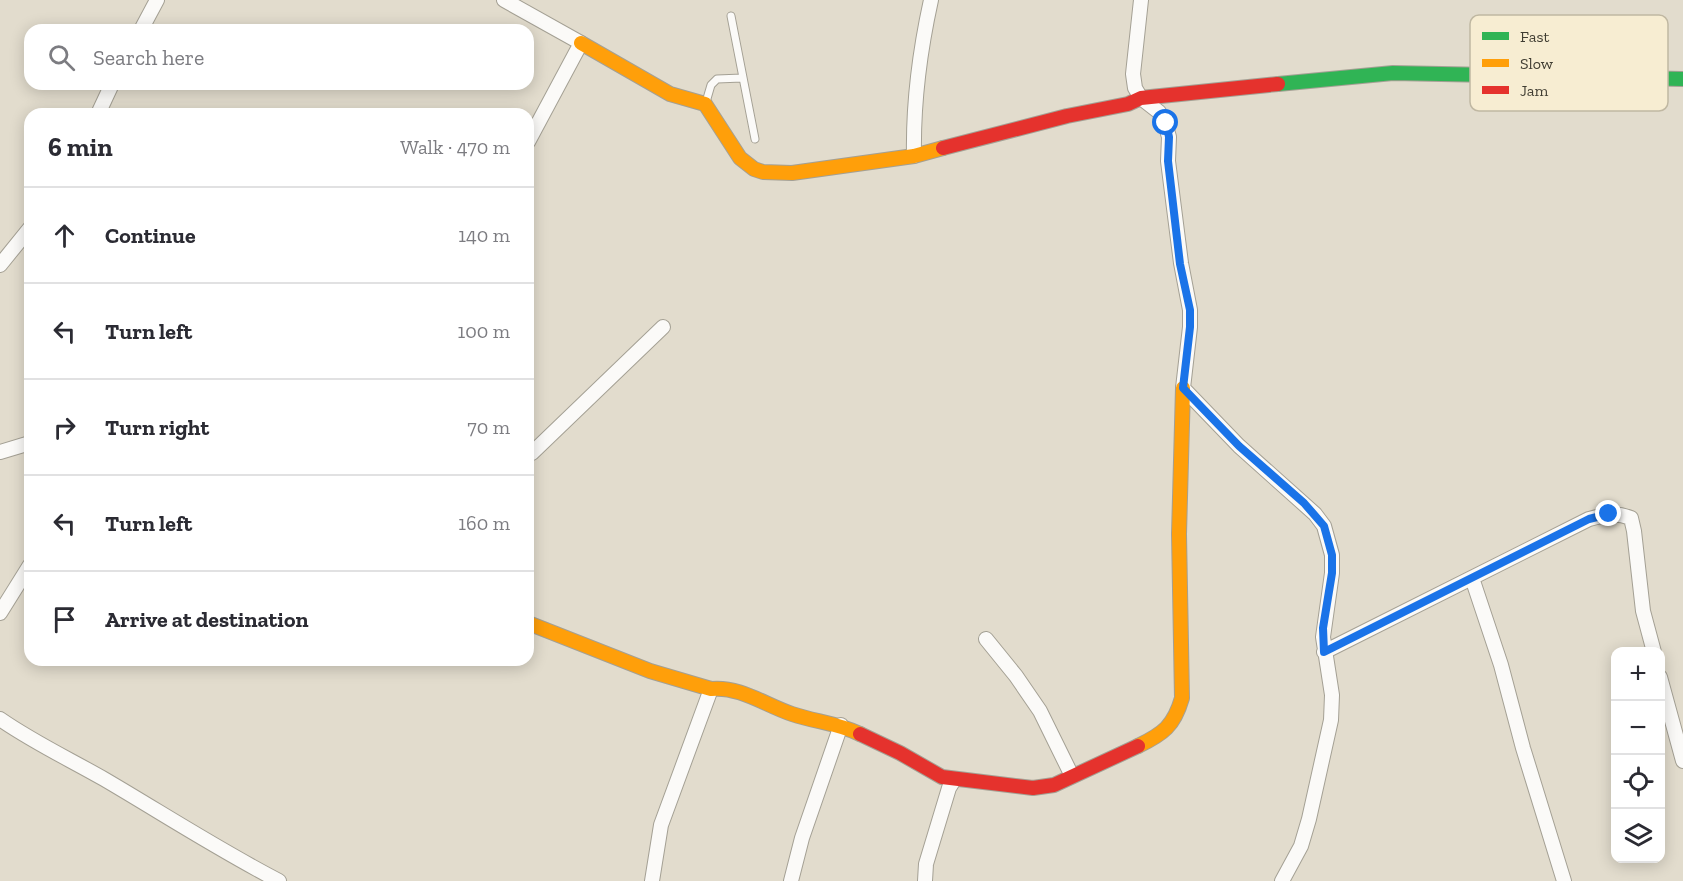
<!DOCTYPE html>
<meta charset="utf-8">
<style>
:root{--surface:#fff;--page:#f2f2f3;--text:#2b2b33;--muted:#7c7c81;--line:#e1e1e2}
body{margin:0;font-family:"Zilla Slab",serif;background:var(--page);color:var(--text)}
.controls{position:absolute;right:18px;bottom:18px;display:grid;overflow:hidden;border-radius:12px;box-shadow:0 3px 15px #0003}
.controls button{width:54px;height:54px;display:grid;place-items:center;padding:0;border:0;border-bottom:2px solid var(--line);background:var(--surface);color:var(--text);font:30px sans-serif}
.stop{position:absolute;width:18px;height:18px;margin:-14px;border:4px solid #1a73e8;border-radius:50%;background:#fff}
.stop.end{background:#1a73e8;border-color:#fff;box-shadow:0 2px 6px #0008}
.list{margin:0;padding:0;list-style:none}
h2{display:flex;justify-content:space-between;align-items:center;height:78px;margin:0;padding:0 24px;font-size:26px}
h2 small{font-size:20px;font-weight:400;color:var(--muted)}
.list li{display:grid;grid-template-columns:39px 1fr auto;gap:18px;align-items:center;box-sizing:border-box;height:96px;padding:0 24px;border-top:2px solid var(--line)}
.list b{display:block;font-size:22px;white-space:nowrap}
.list em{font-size:20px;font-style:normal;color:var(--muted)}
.icon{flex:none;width:33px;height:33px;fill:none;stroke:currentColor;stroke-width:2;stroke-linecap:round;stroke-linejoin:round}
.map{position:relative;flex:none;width:1683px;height:881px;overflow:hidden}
.search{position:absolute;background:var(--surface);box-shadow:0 3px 15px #0003;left:24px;top:24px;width:510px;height:66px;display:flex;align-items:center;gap:15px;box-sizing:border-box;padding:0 21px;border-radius:18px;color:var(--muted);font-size:22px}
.panel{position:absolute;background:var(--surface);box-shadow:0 3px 15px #0003;left:24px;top:108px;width:510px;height:558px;border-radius:18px}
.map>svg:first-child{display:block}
</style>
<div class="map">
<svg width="1683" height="881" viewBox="0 0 1683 881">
<rect width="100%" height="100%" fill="#e2dccd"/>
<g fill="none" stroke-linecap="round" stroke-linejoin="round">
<defs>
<path id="lane" d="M 731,16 L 755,139
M 706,102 L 711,85 L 717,79 L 742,78"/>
<path id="street" d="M 504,0 L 581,43 L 528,142
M 1141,0 L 1133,74 L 1135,88 L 1141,98 L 1159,112 L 1165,123 L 1169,137 L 1168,161 L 1181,263 L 1190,310 L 1190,327 L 1183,388 L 1239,446 L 1315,514 L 1324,526 L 1332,555 L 1332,573 L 1323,637 L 1332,695 L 1331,720 L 1309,819 L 1301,846 L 1282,881
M 141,30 L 157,0
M 98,114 L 112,84
M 914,156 C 913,105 920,50 931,0
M 0,265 L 30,228
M 528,450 L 532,453 L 663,327
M 0,452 L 30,443
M 1472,578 L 1501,665 L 1523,748 L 1564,881
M 0,613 L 30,565
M 986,639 L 1016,676 L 1040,711 L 1072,776
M 1324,652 L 1589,519 C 1604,515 1615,512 1631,518 L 1634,531 L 1643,611 L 1654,652
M 1660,677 L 1683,761
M 0,719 C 33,742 69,759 104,779 C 162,813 219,850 279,881
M 652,881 L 661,825 L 711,689
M 791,881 L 802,838 L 841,725
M 925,881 L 926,864 L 949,788 L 954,780"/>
<path id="fast" d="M 1278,84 L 1393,73 L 1683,79"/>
<path id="slow" d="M 581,43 L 670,94 L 705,104 L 740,158 L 754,169 L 763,172 L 792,173 L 914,156 L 943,148
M 528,623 L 650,671 L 711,689 C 740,686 765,705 792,714 C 816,722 837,723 860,734
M 1138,746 C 1163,734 1174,726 1182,698 L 1179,534 L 1183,388"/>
<path id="jam" d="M 943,148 L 1067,116 L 1128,104 L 1141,98 L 1278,84
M 860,734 L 900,753 L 942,777 L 1033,788 L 1054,785 L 1138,746"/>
</defs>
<use href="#lane" stroke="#a4a094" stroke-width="9"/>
<use href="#street" stroke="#a4a094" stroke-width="16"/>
<use href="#fast" stroke="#a4a094" stroke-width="16"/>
<use href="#slow" stroke="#a4a094" stroke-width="16"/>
<use href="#jam" stroke="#a4a094" stroke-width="16"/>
<use href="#lane" stroke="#fbfaf8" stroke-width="7"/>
<use href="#street" stroke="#fbfaf8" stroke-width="14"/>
<use href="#fast" stroke="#30b455" stroke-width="14"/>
<use href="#slow" stroke="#ff9f0a" stroke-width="14"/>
<use href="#jam" stroke="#e5322d" stroke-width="14"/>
</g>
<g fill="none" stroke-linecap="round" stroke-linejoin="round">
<path stroke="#1a73e8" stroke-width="8" d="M 1166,123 L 1169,137 L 1168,161 L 1180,264 L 1190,310 L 1190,327 L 1183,388 L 1239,446 L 1304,503 L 1324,526 L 1332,555 L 1332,573 L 1323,628 L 1324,652 L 1589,519 L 1609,514"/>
</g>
<rect x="1470" y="15" width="198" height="96" rx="9" fill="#f7edd2" stroke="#c0b8a2" stroke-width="1.5"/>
<rect x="1482" y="32" width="27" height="8" fill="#30b455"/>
<rect x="1482" y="59" width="27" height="8" fill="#ff9f0a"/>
<rect x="1482" y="86" width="27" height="8" fill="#e5322d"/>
<g font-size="16" fill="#403d32">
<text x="1520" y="42">Fast</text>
<text x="1520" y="69">Slow</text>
<text x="1520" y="96">Jam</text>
</g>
</svg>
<div class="controls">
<button>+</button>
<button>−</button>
<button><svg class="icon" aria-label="locate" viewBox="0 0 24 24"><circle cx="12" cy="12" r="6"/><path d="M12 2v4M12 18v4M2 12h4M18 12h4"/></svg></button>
<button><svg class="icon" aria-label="layers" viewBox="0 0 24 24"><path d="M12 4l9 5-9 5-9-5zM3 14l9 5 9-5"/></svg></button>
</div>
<div class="stop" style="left:1166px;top:123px"></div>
<div class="stop end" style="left:1609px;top:514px"></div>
<div class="search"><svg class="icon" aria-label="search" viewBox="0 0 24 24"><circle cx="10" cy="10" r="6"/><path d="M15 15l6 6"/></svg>Search here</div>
<section class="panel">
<h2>6 min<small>Walk · 470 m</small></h2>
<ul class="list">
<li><svg class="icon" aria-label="ahead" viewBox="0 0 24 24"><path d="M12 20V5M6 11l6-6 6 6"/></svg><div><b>Continue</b></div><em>140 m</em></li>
<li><svg class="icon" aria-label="left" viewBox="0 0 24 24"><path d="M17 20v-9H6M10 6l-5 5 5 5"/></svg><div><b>Turn left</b></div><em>100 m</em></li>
<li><svg class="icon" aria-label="right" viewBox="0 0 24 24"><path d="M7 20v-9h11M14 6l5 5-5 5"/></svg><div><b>Turn right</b></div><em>70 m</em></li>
<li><svg class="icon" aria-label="left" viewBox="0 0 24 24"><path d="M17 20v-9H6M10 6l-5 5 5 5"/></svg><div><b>Turn left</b></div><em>160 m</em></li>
<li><svg class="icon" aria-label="arrive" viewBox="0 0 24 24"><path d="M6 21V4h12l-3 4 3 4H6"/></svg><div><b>Arrive at destination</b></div></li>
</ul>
</section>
</div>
